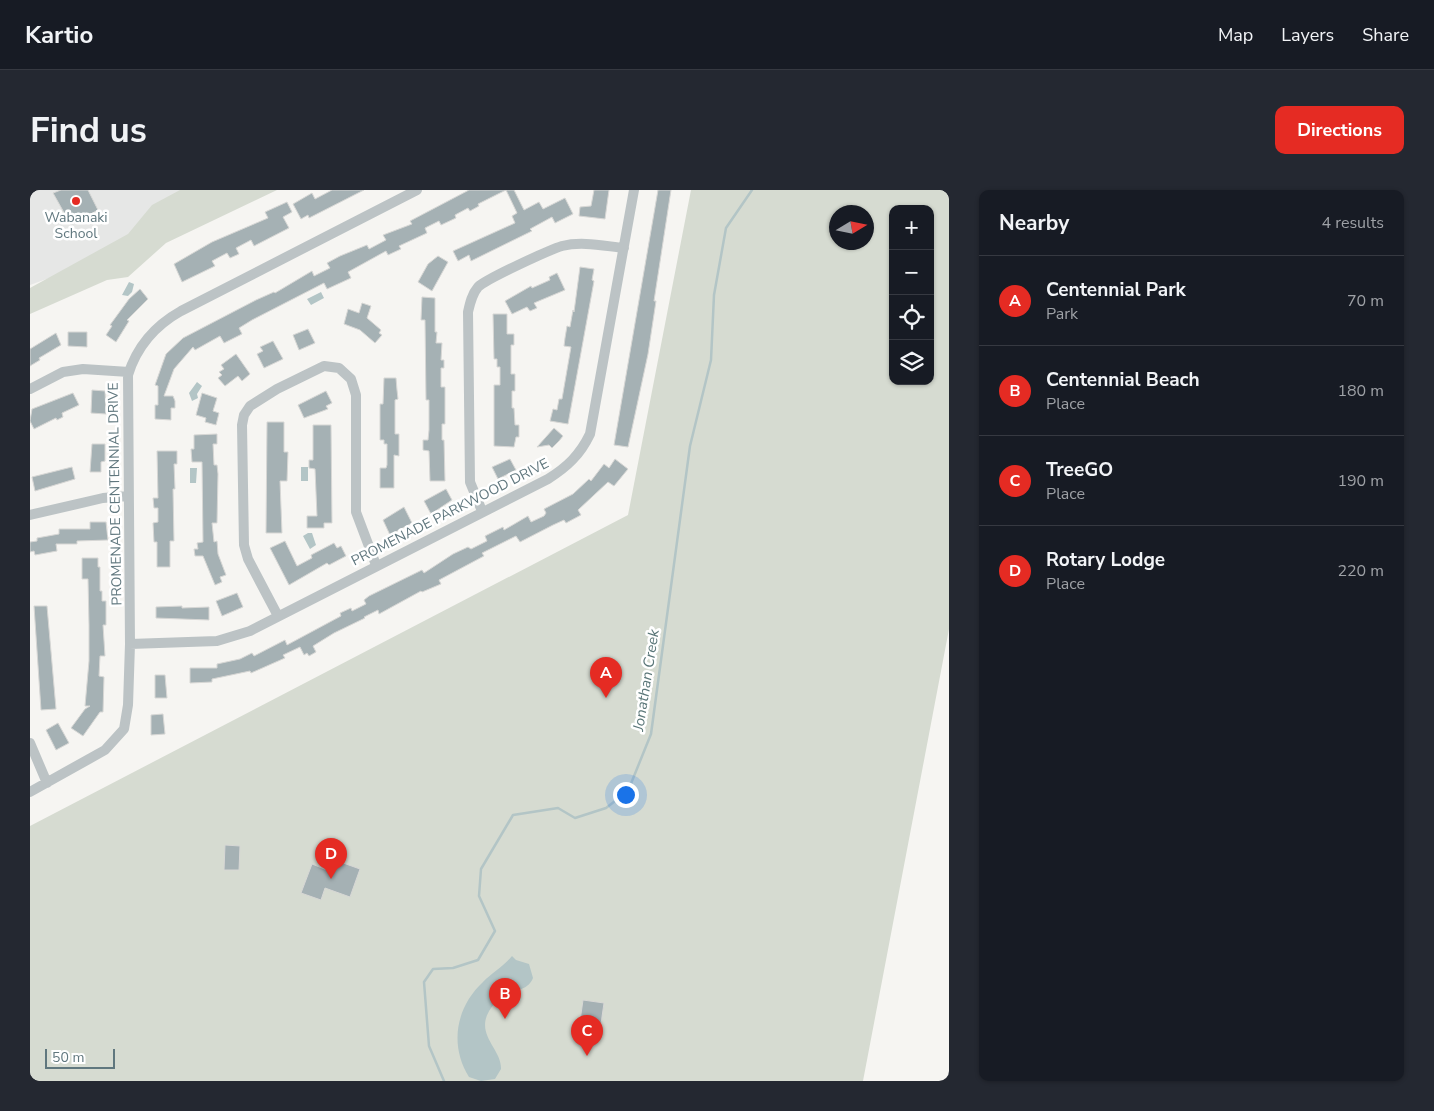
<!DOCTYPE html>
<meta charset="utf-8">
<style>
:root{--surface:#171b24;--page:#242831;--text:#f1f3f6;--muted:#9ea1a6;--line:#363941;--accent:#e52b23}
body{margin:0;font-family:"Nunito Sans",sans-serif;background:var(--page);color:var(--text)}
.controls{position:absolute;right:15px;top:15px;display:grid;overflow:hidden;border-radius:10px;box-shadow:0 1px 4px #0004}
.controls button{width:45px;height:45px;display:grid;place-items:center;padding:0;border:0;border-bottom:1px solid var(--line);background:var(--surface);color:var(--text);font:25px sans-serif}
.compass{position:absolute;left:799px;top:15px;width:45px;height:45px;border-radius:50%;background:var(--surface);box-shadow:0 1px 4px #0004;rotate:80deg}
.scale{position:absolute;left:15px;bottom:12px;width:70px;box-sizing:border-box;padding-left:5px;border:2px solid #60777e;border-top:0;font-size:14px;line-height:18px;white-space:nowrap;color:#60777e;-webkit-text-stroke:4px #fff;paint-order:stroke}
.you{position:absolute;left:595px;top:604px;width:18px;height:18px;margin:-12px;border:4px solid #fff;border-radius:50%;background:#1a73e8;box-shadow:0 0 0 8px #1a73e833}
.badge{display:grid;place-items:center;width:32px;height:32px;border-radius:50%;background:var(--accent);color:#fff;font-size:16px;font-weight:700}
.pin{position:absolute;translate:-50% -41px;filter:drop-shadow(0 1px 2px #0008)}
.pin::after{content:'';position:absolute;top:26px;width:18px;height:15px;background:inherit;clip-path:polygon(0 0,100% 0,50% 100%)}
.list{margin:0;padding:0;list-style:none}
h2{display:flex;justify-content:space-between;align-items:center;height:65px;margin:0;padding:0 20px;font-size:21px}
h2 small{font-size:16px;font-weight:400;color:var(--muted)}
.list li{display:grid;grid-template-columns:32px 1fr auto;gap:15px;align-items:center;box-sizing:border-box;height:90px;padding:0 20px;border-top:1px solid var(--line)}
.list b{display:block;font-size:19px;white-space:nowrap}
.list p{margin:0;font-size:16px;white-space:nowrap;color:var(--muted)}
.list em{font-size:16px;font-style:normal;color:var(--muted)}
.icon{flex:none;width:28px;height:28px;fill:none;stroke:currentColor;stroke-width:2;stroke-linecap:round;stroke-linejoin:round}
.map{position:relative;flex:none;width:919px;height:891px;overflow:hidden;border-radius:10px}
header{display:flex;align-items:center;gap:30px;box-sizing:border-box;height:70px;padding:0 25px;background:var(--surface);border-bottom:1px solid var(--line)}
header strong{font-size:24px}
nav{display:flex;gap:28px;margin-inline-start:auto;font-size:18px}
.intro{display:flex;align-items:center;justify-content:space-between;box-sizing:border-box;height:120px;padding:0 30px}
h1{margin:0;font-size:35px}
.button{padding:12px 22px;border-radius:10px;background:var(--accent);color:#fff;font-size:18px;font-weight:700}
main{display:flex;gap:30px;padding:0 30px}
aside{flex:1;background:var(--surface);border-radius:10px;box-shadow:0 1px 4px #0004}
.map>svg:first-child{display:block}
</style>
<header>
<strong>Kartio</strong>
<nav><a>Map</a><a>Layers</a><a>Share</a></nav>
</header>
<div class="intro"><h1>Find us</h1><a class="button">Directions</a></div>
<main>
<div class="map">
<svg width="919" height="891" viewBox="0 0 919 891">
<rect width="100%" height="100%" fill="#f6f5f2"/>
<path fill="#e6e7e6" d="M 0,0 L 205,0 L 91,62 L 0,95 Z"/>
<path fill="#d6dbd1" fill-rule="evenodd" d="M 150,0 L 247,0 L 136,53 L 98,87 L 77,90 L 0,124 L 0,98 L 98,44 L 122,15 Z
M 661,0 L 919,0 L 919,439 L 833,891 L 0,891 L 0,636 L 598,325 ZM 863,19 L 900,19 L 900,191 L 863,191 ZM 806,22 L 836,22 L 836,52 L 806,52 Z"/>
<path fill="#b3c5c6" d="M 99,92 L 104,94 L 102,102 L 98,106 L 92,105 Z
M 291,102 L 294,108 L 281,115 L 277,109 Z
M 167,192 L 172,196 L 167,204 L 168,208 L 162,211 L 159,203 Z
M 271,277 L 278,277 L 278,291 L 271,291 Z
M 160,278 L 167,278 L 166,293 L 160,293 Z
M 278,343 L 282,343 L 286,355 L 280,359 L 273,346 Z
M 482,766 L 486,770 L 499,774 L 503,788 C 497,803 480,799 469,809 C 436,841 472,856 471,879 L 465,889 L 451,891 L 439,887 C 419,855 426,817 453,792 C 462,783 474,776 482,766 Z"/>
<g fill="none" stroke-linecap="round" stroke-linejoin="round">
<path stroke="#b3c5c6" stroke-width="2.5" d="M 414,891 L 399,856 L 394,792 L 403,779 L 423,778 L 448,770 L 465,741 L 449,706 L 451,679 L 483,625 L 528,618 L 545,628 L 576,618 L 598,601 L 621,544 L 660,256 L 681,170 L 684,105 L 696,38 L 722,0"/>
</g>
<path fill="#a5b1b4" stroke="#d7d7d5" d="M 31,0 L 58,0 L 68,20 L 41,35 L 23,3 Z
M 302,0 L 334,0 L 279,28 L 278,25 L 271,29 L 263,14 L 282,3 L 285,9 Z
M 439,0 L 484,0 L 494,20 L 509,12 L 513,19 L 535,8 L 543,24 L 525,33 L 522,27 L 500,39 L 502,41 L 441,71 L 439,65 L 428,71 L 423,61 L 485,33 L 482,26 L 487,23 L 476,0 L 448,14 L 449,16 L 440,21 L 438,18 L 425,25 L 426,28 L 411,35 L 409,31 L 395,38 L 397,43 L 369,56 L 371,59 L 358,65 L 356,61 L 318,82 L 321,88 L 297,99 L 294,93 L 222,130 L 209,138 L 212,144 L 194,153 L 190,146 L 165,160 L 163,157 L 144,179 L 134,206 L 143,206 L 145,211 L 145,218 L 141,218 L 141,230 L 125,229 L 125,215 L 128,215 L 128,196 L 125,195 L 136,164 L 153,148 L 226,110 L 244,102 L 245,103 L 282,81 L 284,86 L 300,78 L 297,73 L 310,66 L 337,55 L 339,59 L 356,50 L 353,45 L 382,34 L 380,31 Z
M 564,0 L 579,0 L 575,29 L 549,26 L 550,17 L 561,16 Z
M 628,0 L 641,0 L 624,111 L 626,111 L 618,164 L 598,257 L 584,255 Z
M 257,12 L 262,22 L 253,27 L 259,38 L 224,56 L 221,50 L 206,58 L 209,64 L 200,68 L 197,63 L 182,71 L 185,76 L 152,92 L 144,74 L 182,52 L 238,28 L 235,22 Z
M 408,66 L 418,72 L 402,101 L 388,92 L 398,74 Z
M 550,77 L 564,79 L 562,90 L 564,91 L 538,234 L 520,231 L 523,219 L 527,220 L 529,209 L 532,209 L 541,157 L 534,156 L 535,148 L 537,136 L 540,137 L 543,120 L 544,122 Z
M 527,83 L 535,100 L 504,113 L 507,118 L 500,121 L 497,117 L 482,124 L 475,111 L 501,96 L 502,98 L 520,90 L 519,87 Z
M 110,99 L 118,109 L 97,130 L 99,131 L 86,152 L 76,145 L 82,136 L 80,135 L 99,109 Z
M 392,107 L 405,108 L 405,142 L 407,142 L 406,153 L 412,153 L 411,170 L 414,170 L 414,178 L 411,178 L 411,197 L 415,197 L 415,234 L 412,234 L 412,250 L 414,250 L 415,291 L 400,291 L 399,261 L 393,260 L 393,250 L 398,250 L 399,240 L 399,210 L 396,210 L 395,130 L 391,130 Z
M 332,113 L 341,116 L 337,128 L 351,140 L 349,143 L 352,145 L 345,153 L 330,140 L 314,134 L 318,119 L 329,123 Z
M 463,124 L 477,124 L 477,144 L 484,144 L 484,155 L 481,155 L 481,184 L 485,184 L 485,201 L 482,201 L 482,218 L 484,218 L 485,235 L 489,235 L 489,247 L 486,247 L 484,257 L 464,256 L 464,195 L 470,195 L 470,177 L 467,177 L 467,169 L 464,169 Z
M 278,139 L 285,153 L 269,160 L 263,145 Z
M 38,142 L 57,142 L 57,157 L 38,156 Z
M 26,143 L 31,155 L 9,168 L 10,170 L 0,176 L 0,159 Z
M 243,151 L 253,169 L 234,178 L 227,164 L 233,161 L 230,157 Z
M 206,164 L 220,184 L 212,191 L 208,186 L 195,196 L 188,188 L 192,185 L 189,182 L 194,179 L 191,175 Z
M 354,188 L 366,188 L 367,200 L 368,209 L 365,210 L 365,244 L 369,244 L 369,266 L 364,265 L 364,298 L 350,298 L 350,278 L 356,278 L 357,275 L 357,254 L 354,254 L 354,250 L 350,250 L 350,214 L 353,214 Z
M 62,200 L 75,201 L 76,224 L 61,223 Z
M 296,201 L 302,213 L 296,216 L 298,219 L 274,228 L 268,215 Z
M 43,203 L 49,215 L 32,223 L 33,227 L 27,230 L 26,228 L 4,239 L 0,231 L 2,219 Z
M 172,203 L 187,208 L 183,221 L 189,223 L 186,235 L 175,232 L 176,228 L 166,225 Z
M 237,232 L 254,232 L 254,262 L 258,262 L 257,291 L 250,291 L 252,343 L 236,343 Z
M 283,235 L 301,235 L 302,333 L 294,333 L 294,338 L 277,338 L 277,326 L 287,326 L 285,279 L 279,278 L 279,270 L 283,270 Z
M 524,238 L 533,246 L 529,251 L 522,258 L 519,255 L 507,257 Z
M 187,244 L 187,254 L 183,254 L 184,275 L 187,275 L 188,284 L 187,333 L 182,333 L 184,352 L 187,351 L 188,364 L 196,385 L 190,387 L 192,392 L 185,395 L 173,366 L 165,366 L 164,359 L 168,359 L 167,353 L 173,352 L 172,272 L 162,272 L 161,259 L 164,259 L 164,245 Z
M 62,254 L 75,254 L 75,271 L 71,272 L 71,282 L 60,282 Z
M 127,261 L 147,261 L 147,274 L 144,274 L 145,299 L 143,299 L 144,351 L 140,351 L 140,377 L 127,377 L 127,352 L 124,352 L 123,333 L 128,332 L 128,318 L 124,318 L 123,308 L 128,308 Z
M 480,269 L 486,280 L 468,289 L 462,277 Z
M 585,269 L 598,279 L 584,296 L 578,292 L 548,320 L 551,325 L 536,333 L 534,330 L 523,335 L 490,352 L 486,346 L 452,363 L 454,366 L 409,390 L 411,394 L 392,402 L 391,401 L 349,424 L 348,420 L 334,427 L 335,428 L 304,443 L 283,456 L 286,462 L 279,466 L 277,463 L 274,465 L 270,457 L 253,465 L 255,468 L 221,483 L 220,481 L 182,489 L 182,492 L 160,493 L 160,478 L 187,478 L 187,474 L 210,469 L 222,463 L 224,466 L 255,450 L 257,455 L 311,426 L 310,423 L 321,418 L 322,421 L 336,414 L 334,410 L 339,406 L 392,380 L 394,383 L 423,364 L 438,357 L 441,359 L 457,351 L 455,346 L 473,337 L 474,340 L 498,326 L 501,332 L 514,326 L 516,323 L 514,319 L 543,304 L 559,289 L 561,291 L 574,274 L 579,278 Z
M 42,277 L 45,289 L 5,301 L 2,287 Z
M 416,299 L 422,310 L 401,324 L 394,311 Z
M 374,317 L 382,333 L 360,345 L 353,330 Z
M 60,332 L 76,332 L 78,350 L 47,351 L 47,354 L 26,354 L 27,361 L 5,365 L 4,361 L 0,362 L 0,352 L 7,351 L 7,348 L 29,344 L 29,339 L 60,339 Z
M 255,351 L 267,376 L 282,368 L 281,365 L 304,353 L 307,358 L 311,356 L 316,366 L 299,375 L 297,373 L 259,395 L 240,358 Z
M 52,368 L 68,368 L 68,377 L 70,377 L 70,401 L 72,401 L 72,411 L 76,411 L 76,435 L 73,435 L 75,466 L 70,466 L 69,486 L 74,487 L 73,522 L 70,522 L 53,546 L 41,538 L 55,519 L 60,516 L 55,516 L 59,471 L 59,435 L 58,389 L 52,389 Z
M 207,403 L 213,417 L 192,426 L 186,411 Z
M 4,416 L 17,416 L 26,519 L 11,520 Z
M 152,416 L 152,418 L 179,417 L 179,430 L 126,428 L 126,417 Z
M 125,485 L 135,485 L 137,508 L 125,508 Z
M 133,524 L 135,544 L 121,545 L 121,525 Z
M 28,533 L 39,553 L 26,560 L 16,540 Z
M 195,655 L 210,656 L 209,680 L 194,680 Z
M 302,669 L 330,679 L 320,707 L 295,698 L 291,710 L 271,703 L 282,674 L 297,680 Z
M 553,810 L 574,813 L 571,834 L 550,831 Z"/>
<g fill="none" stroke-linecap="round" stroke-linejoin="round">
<path stroke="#bcc3c5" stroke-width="10" d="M 0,199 L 33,182 L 53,179 L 99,182
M 452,321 L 440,292 L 438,122 C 440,113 442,104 448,97 C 456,89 519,60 532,56 C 552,51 574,56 594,58
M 0,325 L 73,308 L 98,306
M 248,426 L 218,369 L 214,355 L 212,235 L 214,225 L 220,216 L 247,199 L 294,176 L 309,178 L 321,189 L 326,205 L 326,322 L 346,375
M 100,454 L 187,451 L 220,441 L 518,289 C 537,277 550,265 560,244 L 604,0
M 0,553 L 17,593
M 0,602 L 75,560 L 94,539 L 98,515 L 100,454 L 98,185 C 107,156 126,135 151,121 L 387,0"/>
</g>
<circle fill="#e52b23" stroke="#fff" stroke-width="2" cx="46" cy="11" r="5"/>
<g text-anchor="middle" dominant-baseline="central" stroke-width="5" stroke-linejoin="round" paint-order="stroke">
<g font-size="14" fill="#60777e" stroke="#fff">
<text x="46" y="27">Wabanaki<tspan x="46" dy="16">School</tspan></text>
</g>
<g font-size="14" fill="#60777e" stroke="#fff">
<text transform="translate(85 304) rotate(-91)">PROMENADE CENTENNIAL DRIVE</text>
<text transform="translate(420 322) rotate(-27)">PROMENADE PARKWOOD DRIVE</text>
</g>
<g font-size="15" font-style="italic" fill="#5b7779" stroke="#fff">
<text transform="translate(616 490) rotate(-81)">Jonathan Creek</text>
</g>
</g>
</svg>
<div class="controls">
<button>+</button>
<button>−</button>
<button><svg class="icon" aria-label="locate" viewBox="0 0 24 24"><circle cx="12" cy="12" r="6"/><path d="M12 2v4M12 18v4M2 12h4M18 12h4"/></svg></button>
<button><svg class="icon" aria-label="layers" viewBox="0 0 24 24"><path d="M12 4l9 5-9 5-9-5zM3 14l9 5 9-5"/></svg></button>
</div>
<svg class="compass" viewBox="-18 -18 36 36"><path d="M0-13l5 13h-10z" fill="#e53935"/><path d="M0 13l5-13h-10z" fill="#9ea1a6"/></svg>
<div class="scale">50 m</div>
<div class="you"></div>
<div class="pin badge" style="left:576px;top:508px">A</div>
<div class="pin badge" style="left:475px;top:829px">B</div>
<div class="pin badge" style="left:557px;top:866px">C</div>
<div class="pin badge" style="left:301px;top:689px">D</div>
</div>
<aside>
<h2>Nearby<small>4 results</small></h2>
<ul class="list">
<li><span class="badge">A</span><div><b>Centennial Park</b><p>Park</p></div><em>70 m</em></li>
<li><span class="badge">B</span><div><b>Centennial Beach</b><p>Place</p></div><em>180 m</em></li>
<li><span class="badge">C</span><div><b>TreeGO</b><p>Place</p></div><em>190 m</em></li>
<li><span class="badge">D</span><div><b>Rotary Lodge</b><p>Place</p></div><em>220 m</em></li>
</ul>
</aside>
</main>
